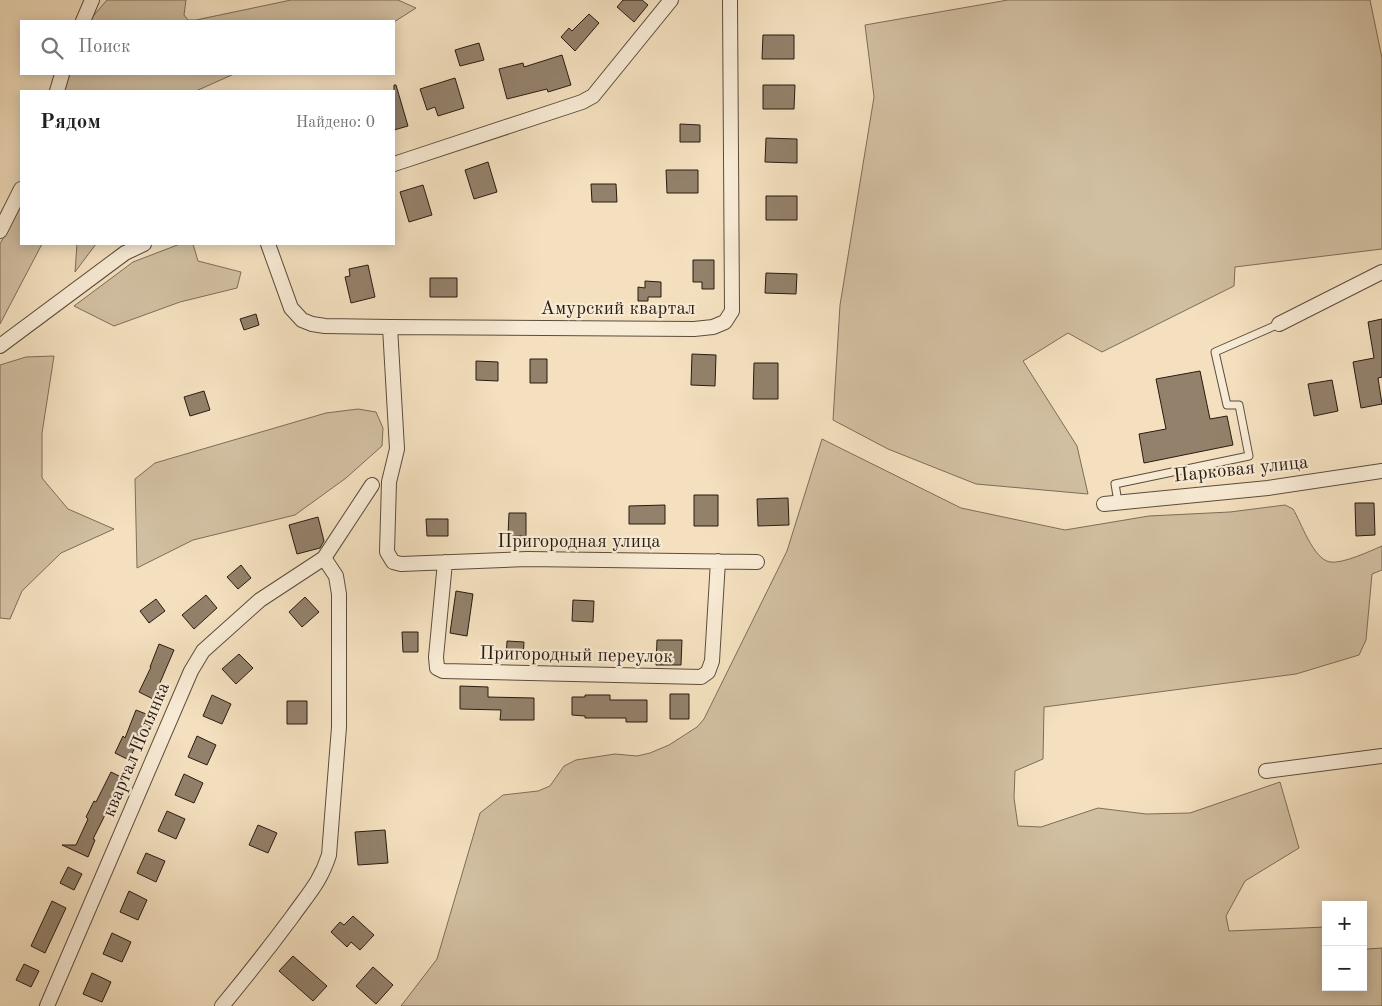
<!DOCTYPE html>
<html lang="ru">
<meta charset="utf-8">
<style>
:root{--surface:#fff;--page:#f6f6f6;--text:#202124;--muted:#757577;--line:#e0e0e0}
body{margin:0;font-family:"Old Standard TT",serif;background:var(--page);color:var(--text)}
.controls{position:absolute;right:15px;bottom:15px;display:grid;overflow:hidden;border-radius:0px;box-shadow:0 2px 12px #0003}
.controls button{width:45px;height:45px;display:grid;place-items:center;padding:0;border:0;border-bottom:1px solid var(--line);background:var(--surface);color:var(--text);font:25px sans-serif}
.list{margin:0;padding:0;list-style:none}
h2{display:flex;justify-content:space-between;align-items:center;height:65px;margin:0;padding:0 20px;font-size:21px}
h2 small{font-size:16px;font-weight:400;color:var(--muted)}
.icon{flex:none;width:28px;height:28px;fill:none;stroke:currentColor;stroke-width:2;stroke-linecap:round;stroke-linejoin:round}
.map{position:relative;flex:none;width:1382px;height:1006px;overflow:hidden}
.search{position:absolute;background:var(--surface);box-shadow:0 2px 12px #0003;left:20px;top:20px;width:375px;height:55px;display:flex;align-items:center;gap:12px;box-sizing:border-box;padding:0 18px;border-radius:0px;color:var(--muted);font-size:19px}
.panel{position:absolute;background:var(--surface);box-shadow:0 2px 12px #0003;left:20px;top:90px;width:375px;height:155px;border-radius:0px}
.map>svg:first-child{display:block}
</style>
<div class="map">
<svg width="1382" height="1006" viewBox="0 0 1382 1006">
<rect width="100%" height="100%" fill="#f4e0bf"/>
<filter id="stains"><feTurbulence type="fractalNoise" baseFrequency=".004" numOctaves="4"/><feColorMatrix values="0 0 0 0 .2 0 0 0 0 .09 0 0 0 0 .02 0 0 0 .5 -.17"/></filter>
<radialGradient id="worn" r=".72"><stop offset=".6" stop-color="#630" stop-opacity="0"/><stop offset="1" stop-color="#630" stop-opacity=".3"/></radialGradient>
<path fill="#d1bfa1" stroke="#7d6d59" d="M 107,0 L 186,0 L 184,15 L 188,20 L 196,20 L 291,0 L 398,0 L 416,8 L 394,22 L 89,21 Z
M 1008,0 L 1370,0 L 1382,58 L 1382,249 L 1235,267 L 1234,286 L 1102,352 L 1068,333 L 1023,361 L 1077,446 L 1088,494 L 976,484 L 888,449 L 833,420 L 840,305 L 874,97 L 865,25 Z
M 70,74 L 234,74 L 196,91 L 64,91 Z
M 21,204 L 21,244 L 42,244 L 0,324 L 0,244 Z
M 77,244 L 96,244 L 75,272 Z
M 180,244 L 193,244 L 198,261 L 241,272 L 237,288 L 180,302 L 114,326 L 74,306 L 133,262 Z
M 54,356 L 42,433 L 42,478 L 68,509 L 114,529 L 61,553 L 22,591 L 10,619 L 0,618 L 0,365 L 26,357 Z
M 358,409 L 376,412 L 383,428 L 382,446 L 346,478 L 295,515 L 193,540 L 137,568 L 135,479 L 155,463 L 326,413 Z
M 822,439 L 961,508 L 1065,530 L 1149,516 L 1230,512 L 1285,505 L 1293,509 C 1301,522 1313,559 1330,562 C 1343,564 1370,551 1382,546 L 1382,570 L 1372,574 L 1366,640 L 1359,655 L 1296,674 L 1044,707 L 1043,759 L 1015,771 L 1014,798 L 1018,826 L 1041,827 L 1098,808 L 1146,814 L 1190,813 L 1280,782 L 1299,848 L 1245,881 L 1226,916 L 1229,931 L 1326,927 L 1326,987 L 1363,987 L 1363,946 L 1367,949 L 1382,948 L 1382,1006 L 401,1006 L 437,959 L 480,813 L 503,795 L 538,791 L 550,786 L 564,766 L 576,760 L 615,754 L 637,756 L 650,753 L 669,745 L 697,727 L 704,719 L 787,551 Z"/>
<path fill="#93816b" stroke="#291b11" d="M 623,0 L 642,0 L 648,5 L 634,22 L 617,7 Z
M 589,14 L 599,23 L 575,51 L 561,37 L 569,28 L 572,31 Z
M 763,35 L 794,35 L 794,59 L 762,59 Z
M 479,43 L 484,60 L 460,66 L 455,50 Z
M 562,55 L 571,85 L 548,92 L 547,89 L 507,99 L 499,69 L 523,63 L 524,67 Z
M 455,78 L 464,108 L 438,116 L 435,107 L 427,110 L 420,89 Z
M 394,85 L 396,85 L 408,126 L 394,130 Z
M 763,85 L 795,85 L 794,109 L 763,109 Z
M 680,124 L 700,125 L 700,142 L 680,142 Z
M 766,138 L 797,139 L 797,163 L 765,162 Z
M 488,162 L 497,192 L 474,199 L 465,170 Z
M 666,170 L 698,170 L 698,193 L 667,193 Z
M 591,184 L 616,184 L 617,202 L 592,202 Z
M 423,185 L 432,215 L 409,222 L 400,192 Z
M 766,196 L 797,196 L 797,220 L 766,220 Z
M 693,260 L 714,260 L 714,289 L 702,289 L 702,282 L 693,282 Z
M 368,265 L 375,297 L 351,303 L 345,277 L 350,276 L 349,269 Z
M 766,273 L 797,274 L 796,294 L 765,293 Z
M 430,278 L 457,278 L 457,297 L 430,297 Z
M 645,281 L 661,282 L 661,297 L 648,297 L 648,301 L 638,301 L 638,287 L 645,288 Z
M 256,314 L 259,325 L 244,330 L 240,319 Z
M 1382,319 L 1382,377 L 1378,378 L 1382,404 L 1361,408 L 1353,362 L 1374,358 L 1368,322 Z
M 692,354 L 716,355 L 715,386 L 691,385 Z
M 530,359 L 547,359 L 547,383 L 530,383 Z
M 476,361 L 498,362 L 498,381 L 476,380 Z
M 754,363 L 778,363 L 778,399 L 753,399 Z
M 1200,371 L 1210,419 L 1227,416 L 1233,445 L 1144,463 L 1139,434 L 1166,429 L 1156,379 Z
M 1332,380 L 1338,411 L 1314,416 L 1308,384 Z
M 204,391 L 210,410 L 190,416 L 184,397 Z
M 694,495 L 718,495 L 718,526 L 694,526 Z
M 788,498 L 789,525 L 758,526 L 757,499 Z
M 1355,503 L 1374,503 L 1375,535 L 1356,536 Z
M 665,505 L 665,524 L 629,524 L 629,506 Z
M 509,513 L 526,513 L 526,536 L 508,536 Z
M 318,517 L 324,541 L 320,548 L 297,554 L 289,525 Z
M 426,519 L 448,519 L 448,536 L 427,536 Z
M 241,565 L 251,578 L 238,589 L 227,577 Z
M 456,591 L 473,594 L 467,636 L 450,633 Z
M 206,595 L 217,608 L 194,629 L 182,615 Z
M 305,597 L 319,612 L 302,627 L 289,612 Z
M 156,599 L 165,611 L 149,623 L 140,611 Z
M 573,600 L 594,601 L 593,622 L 572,621 Z
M 402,632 L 418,632 L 418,652 L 403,652 Z
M 657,640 L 682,640 L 681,665 L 656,665 Z
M 507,641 L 524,642 L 523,659 L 506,658 Z
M 159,644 L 174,650 L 153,699 L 139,692 L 151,667 L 150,667 Z
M 239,654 L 253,668 L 236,684 L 222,669 Z
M 460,686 L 488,687 L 488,697 L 534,698 L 534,720 L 500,720 L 501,710 L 460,709 Z
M 670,694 L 689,694 L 689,719 L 670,719 Z
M 212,695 L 231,704 L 222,724 L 203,716 Z
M 585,695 L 610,695 L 610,700 L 647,700 L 647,722 L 626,722 L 626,718 L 585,718 L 585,716 L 572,715 L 572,697 L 585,697 Z
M 287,701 L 307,701 L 307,724 L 287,724 Z
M 136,710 L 151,716 L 144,733 L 142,732 L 129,760 L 115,753 L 123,736 L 125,738 Z
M 197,736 L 216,745 L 207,765 L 188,757 Z
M 111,772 L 125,779 L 117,796 L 115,795 L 93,839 L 95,840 L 88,857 L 62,845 L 76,845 L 88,819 L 86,817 L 94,801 L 96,802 Z
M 184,774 L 203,783 L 194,803 L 175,795 Z
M 167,811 L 185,819 L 176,839 L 158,831 Z
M 258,825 L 277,833 L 268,853 L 249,845 Z
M 385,830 L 388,863 L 358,865 L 355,832 Z
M 146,853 L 165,861 L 156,882 L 137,873 Z
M 68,867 L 82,874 L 74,890 L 60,883 Z
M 129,891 L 147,900 L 138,920 L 120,912 Z
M 52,901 L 66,908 L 45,953 L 31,946 Z
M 353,916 L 374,935 L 360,950 L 351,942 L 347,947 L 331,932 L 340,922 L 344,925 Z
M 112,933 L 131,942 L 122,962 L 103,954 Z
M 293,956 L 327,986 L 313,1001 L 279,971 Z
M 24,964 L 39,971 L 31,987 L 16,980 Z
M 373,967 L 393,985 L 376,1004 L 356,986 Z
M 92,973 L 111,982 L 102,1002 L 83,994 Z"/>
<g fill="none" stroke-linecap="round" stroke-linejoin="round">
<defs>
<path id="lane" d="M 1118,502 L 1115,484 L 1249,456 L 1239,405 L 1227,405 L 1215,352 L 1279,324"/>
<path id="street" d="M 83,21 L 92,0
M 57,91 L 62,74
M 394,164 L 582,102 L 593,96 L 671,0
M 0,231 L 21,189
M 268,244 L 291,308 L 302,320 L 312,324 L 325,326 L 390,327 L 694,329 L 713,327 L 725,322 L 732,311 L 730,0
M 1279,324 L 1382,272
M 390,327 L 397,449 L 389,482 L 387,552 L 393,562 L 401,564 L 527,559 L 757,562
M 0,346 L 125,253 L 144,244
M 1104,504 L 1268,488 L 1382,471
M 445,562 L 436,657 L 437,668 L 443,671 L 701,677 L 708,672 L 712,661 L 718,561
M 1266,771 L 1382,756
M 47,1006 L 191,671 L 203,651 L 260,600 L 324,558 L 372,485
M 222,1006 C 246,977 269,948 292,917 C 308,894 320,883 329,855 L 339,727 L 339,594 L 336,576 L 324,558"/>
</defs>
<use href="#lane" stroke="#5c4c3c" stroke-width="9"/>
<use href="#street" stroke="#5c4c3c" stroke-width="16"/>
<use href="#lane" stroke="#f8ebd5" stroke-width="7"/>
<use href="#street" stroke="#f8ebd5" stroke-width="14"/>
</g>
<g text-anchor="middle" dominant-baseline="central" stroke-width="4.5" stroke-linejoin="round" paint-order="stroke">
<g font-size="19" fill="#291b11" stroke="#f8ebd5">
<text x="618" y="309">Амурский квартал</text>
<text transform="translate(1241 470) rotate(-6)">Парковая улица</text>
<text x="579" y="542">Пригородная улица</text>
<text transform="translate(576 656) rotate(1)">Пригородный переулок</text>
<text transform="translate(137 750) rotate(-67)">квартал Полянка</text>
</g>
</g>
<rect width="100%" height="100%" filter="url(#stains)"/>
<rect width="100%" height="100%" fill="url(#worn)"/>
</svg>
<div class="controls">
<button>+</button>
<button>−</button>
</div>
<div class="search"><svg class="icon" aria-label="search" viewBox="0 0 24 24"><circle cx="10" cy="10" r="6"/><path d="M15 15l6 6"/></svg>Поиск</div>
<section class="panel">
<h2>Рядом<small>Найдено: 0</small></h2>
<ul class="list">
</ul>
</section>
</div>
